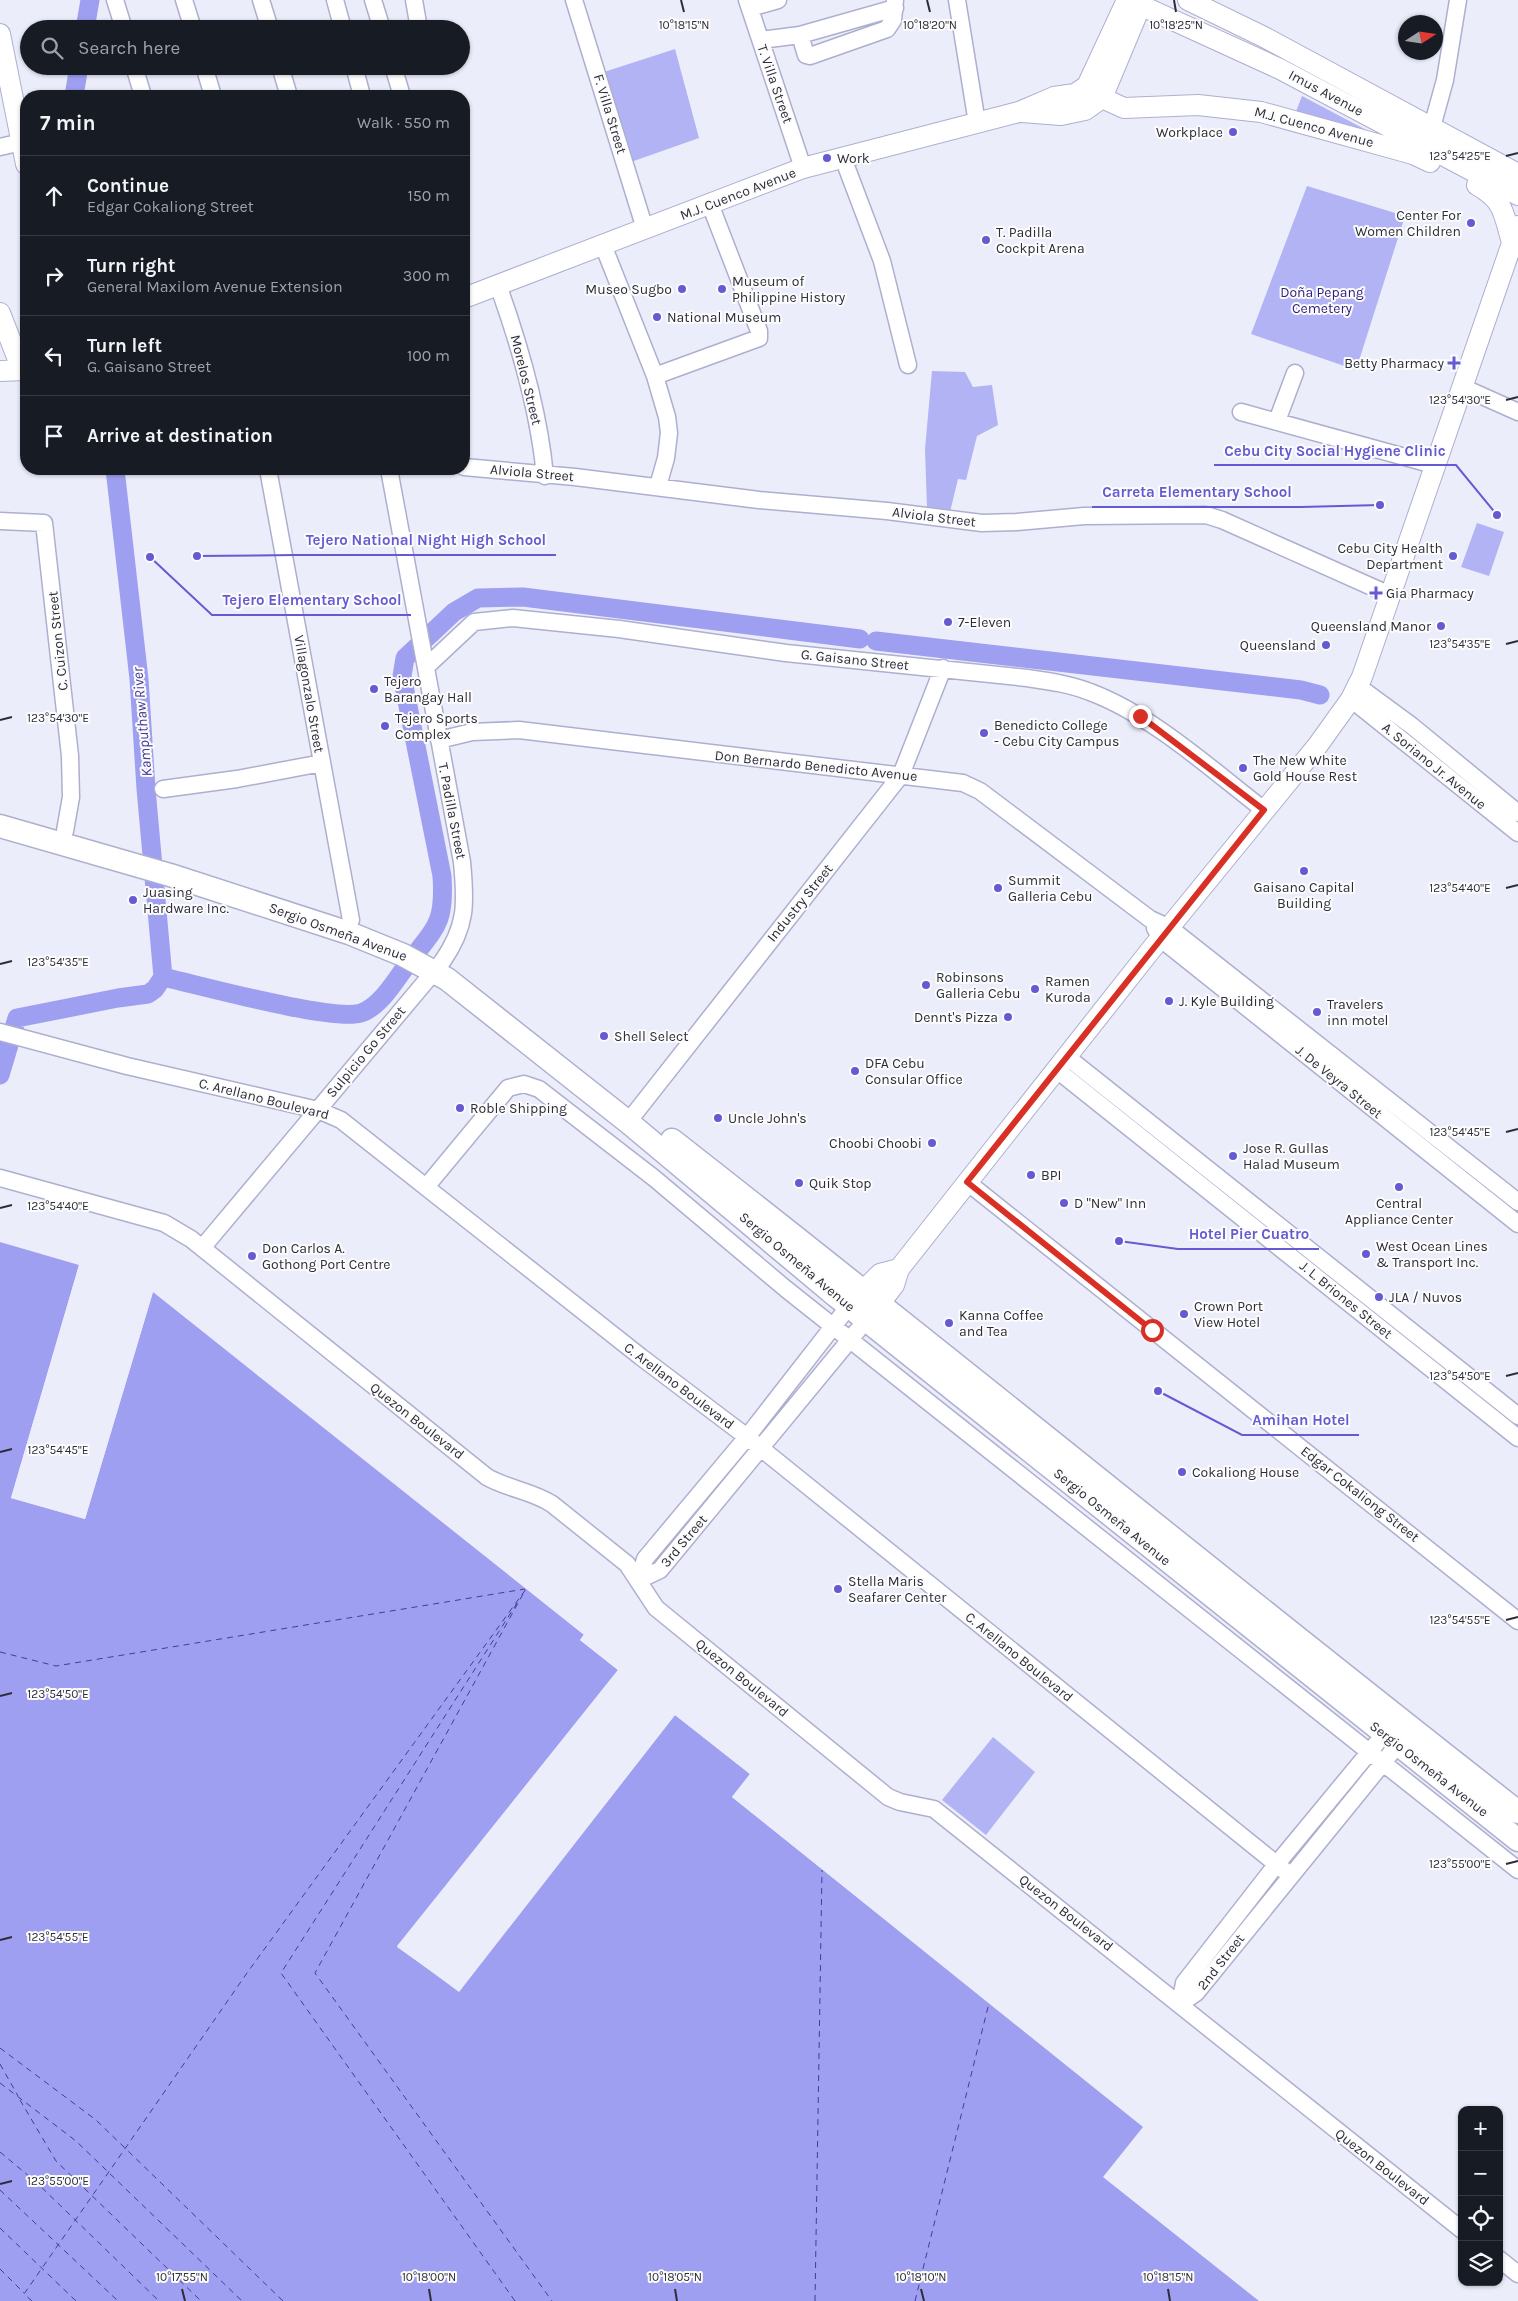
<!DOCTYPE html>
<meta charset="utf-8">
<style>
:root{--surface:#171b24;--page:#20242c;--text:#f1f3f6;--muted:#9ea1a6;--line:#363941}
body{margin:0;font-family:Karla,sans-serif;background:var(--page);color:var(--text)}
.controls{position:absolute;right:15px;bottom:15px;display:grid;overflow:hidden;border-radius:10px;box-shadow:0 1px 4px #0004}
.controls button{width:45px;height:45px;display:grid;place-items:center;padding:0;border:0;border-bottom:1px solid var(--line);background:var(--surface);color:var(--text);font:25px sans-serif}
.compass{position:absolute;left:1398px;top:15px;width:45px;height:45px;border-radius:50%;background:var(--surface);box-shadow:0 1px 4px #0004;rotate:78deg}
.stop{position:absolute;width:15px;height:15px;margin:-11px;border:4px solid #d93025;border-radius:50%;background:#fff}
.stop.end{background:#d93025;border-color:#fff;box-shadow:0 1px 5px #0008}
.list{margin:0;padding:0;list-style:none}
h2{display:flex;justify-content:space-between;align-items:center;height:65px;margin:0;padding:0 20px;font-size:21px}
h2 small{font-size:16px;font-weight:400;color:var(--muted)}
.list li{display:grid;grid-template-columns:32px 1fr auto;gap:15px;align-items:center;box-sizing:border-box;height:80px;padding:0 20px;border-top:1px solid var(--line)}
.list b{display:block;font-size:19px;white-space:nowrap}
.list p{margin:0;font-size:16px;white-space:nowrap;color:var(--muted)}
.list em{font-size:16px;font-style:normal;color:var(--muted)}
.icon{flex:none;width:28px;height:28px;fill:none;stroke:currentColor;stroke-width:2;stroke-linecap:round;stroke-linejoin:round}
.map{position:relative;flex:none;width:1518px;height:2301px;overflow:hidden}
.search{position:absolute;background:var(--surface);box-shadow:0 1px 4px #0004;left:20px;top:20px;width:450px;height:55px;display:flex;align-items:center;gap:12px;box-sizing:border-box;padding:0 18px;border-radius:28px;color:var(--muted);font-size:19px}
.panel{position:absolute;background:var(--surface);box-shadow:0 1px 4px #0004;left:20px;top:90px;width:450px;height:385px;border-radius:20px}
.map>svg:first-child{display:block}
</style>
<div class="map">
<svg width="1518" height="2301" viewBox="0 0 1518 2301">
<rect width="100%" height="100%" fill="#ecedfb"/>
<path fill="#b2b3f5" d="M 675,49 L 699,138 L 631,162 L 604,72 Z
M 1302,96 L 1408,152 L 1295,114 Z
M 1307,186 L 1405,216 L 1356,370 L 1251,334 Z
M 932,371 L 965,372 L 973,387 L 992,385 L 998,425 L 977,436 L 966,480 L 958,479 L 950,512 L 927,509 L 925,449 Z
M 1477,523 L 1504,532 L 1489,576 L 1461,567 Z
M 993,1737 L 1035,1772 L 986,1835 L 942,1800 Z"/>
<path fill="#9f9ff1" d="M 0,1242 L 79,1265 L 11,1498 L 85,1519 L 153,1292 L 584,1635 L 580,1640 L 618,1670 L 397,1947 L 459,1991 L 675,1715 L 750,1774 L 732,1797 L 1143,2127 L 1103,2177 L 1259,2301 L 0,2301 Z"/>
<path fill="#ecedfb" d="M 79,1265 L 82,1266 L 14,1496 L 83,1516 L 151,1291 L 153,1292 L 85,1519 L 11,1498 Z
M 585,1633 L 584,1639 L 620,1668 L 620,1671 L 400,1946 L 458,1988 L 676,1713 L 752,1773 L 736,1796 L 1104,2092 L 1103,2094 L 732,1797 L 750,1774 L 675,1715 L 459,1992 L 397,1946 L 618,1670 L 580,1640 Z"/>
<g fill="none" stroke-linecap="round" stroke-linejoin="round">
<path stroke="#9f9ff1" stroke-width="19" d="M 85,29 L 90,0
M 74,96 L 79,66
M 115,469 L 139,679 L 146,789 L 163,977
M 876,641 L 1301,690 L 1320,695
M 163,977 C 199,985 333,1022 361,1013 C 382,1006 397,977 410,961 C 437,926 445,922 442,876 L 402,676 L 405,658 L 454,612 L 478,598 L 523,597 L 860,639
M 0,1075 L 17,1018 L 118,998 L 148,994 L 155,989 L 163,977"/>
<path stroke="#453b98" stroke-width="1" stroke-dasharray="6 5" stroke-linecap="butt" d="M 523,1594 L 315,1973 L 552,2301
M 0,1652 L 56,1666 L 525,1589
M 0,2048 L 96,2120 L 283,2301
M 0,2064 L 18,2096
M 0,2083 L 76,2141 L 242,2301
M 20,2100 L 56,2161 L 201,2301
M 0,2152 L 36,2182 L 159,2301
M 0,2190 L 118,2301
M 0,2228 L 76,2301
M 0,2269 L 24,2293
M 32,2301 L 24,2294 L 247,1973 L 526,1589
M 515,2301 L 281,1973 L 519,1600
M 815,2301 L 822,1870
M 915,2301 L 989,2003"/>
<defs>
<path id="minor" d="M 115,0 L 124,29
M 184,0 L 193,29
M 261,0 L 270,29
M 335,0 L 343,29
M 373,0 L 382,29
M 414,0 L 419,29
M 574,0 L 645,229
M 747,0 L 803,168
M 957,0 L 977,123
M 750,8 L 778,0
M 800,35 L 806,55 L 810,56 L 887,29 L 893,20 L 895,0
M 761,40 L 800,35 L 895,8
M 134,66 L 143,96
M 204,66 L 213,96
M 280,66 L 289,96
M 354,66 L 362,96
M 393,66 L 402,96
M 1432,127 L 1445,80 L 1458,0
M 0,147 L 22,142
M 843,158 L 882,261 L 908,365
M 603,245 L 655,376 L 667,417 L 669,433 L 666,458 L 658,486
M 498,285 C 520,346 539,411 545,476
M 655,376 L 759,338 L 759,331 L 710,204
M 1462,387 L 1518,412
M 1241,412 L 1434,465
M 1277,421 L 1295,373
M 464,467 L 575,477 L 759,500 L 887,511 L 982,523 L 1017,522 L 1084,516 L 1206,515 L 1222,520 L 1390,595
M 268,469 L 351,920
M 0,521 L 44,523 L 70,756 L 71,797 L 65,831
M 426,667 L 474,622 L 513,618 L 619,629 L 786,653 L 1027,678 C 1048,681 1070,684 1090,692 C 1152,715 1212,770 1264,810
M 1357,687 L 1363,690 L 1412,726 L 1518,813
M 1351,699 L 1518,833
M 439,740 L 472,732 L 519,730 L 963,783 L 980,791 L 1150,919 L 1170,928 L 1518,1202
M 163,789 L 237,779 L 322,763
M 1155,928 L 1161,939 L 1518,1224
M 0,1032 L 127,1066 L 318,1110 L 341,1120 L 641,1357 L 747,1437 L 1290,1875
M 1067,1057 L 1518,1416
M 1057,1070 L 1518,1438
M 628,1122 L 901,775 L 943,668
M 0,1178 L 164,1223 L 191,1239 L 487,1477 C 508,1489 532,1491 552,1504 L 627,1564 L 656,1608 L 888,1797 L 900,1802 L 934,1809 L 1462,2230
M 967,1182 L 1518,1621
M 426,1187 L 508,1088 L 524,1084 L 539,1089 L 654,1178 L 786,1289 L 1518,1870
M 202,1248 L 442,962 C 467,926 466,904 462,862 L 389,469
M 639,1580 L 660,1570 L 867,1319
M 639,1580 L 645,1559 L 747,1437 L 849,1306
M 1180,2004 L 1184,1983 L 1276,1865 L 1376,1744
M 1180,2004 L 1196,1993 L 1391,1753
M 1499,2259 L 1518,2274"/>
<path id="major" d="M 1129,0 L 1280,69 L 1518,195
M 1188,0 L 1264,37 L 1518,174
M 0,34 L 26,164
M 1087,86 L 1102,98 L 1124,108 L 1198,105 L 1261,112 L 1413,154 L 1430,162
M 1022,112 L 1061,115 L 1085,110 L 1102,98 L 1143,0
M 1477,185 C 1505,201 1503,213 1512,242
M 464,298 L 803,168 L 1019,112 L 1054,97 L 1075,94 L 1087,86 L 1127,0
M 0,313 L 22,370
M 0,371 L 26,370
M 853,1301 L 880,1274 L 899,1269
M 870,1316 L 894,1285 L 899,1269 L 1150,951 L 1318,745 L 1351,699 L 1362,677 L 1518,226"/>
<path id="highway" d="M 0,826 L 170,875 L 349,933 L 403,955 L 447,979 L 628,1122 L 836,1296 L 1518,1840
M 672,1140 C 956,1362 1234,1590 1518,1812"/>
</defs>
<use href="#minor" stroke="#adafcf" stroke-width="19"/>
<use href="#major" stroke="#adafcf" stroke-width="22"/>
<use href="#highway" stroke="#adafcf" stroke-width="25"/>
<use href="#minor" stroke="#fff" stroke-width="16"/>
<use href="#major" stroke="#fff" stroke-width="20"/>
<use href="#highway" stroke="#fff" stroke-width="22"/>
</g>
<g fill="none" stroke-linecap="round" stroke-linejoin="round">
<path stroke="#d93025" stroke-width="6" d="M 1140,716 L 1264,810 L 967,1182 L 1152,1330"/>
</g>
<path fill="none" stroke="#2d2d3a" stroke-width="2" d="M 681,0 L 684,12M 927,0 L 930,12M 1174,0 L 1176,12M 1506,156 L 1518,153M 1506,400 L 1518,397M 1506,644 L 1518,641M 0,720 L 12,717M 1506,888 L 1518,885M 0,964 L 12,961M 1506,1132 L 1518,1129M 0,1208 L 12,1205M 1506,1376 L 1518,1373M 0,1452 L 12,1449M 1506,1620 L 1518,1617M 0,1696 L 12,1693M 1506,1864 L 1518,1861M 0,1940 L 12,1937M 0,2184 L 12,2181M 182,2289 L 185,2301M 429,2289 L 431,2301M 675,2289 L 677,2301M 921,2289 L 924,2301M 1168,2289 L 1170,2301"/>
<g fill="#655ad3" stroke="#fcfcfc" stroke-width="2">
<circle cx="1233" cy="132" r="5"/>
<circle cx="827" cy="158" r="5"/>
<circle cx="1471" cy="223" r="5"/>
<circle cx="986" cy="240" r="5"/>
<circle cx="682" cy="289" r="5"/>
<circle cx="722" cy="289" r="5"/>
<circle cx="657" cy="317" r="5"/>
<path d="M1451.5 355.5h5v5h5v5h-5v5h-5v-5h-5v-5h5z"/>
<circle cx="1453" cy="556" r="5"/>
<path d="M1373.5 585.5h5v5h5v5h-5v5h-5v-5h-5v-5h5z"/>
<circle cx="948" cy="622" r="5"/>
<circle cx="1441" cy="626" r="5"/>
<circle cx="1326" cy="645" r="5"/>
<circle cx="374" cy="689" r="5"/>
<circle cx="385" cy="726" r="5"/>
<circle cx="984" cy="733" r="5"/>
<circle cx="1243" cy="768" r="5"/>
<circle cx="1304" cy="871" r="5"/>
<circle cx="998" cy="888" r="5"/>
<circle cx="133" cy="900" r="5"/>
<circle cx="926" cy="985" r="5"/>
<circle cx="1035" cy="989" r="5"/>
<circle cx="1169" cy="1001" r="5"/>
<circle cx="1317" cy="1012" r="5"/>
<circle cx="1008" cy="1017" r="5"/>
<circle cx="604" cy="1036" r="5"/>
<circle cx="855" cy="1071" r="5"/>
<circle cx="460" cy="1108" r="5"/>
<circle cx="718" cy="1118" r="5"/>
<circle cx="932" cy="1143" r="5"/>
<circle cx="1233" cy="1156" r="5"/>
<circle cx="1031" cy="1175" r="5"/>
<circle cx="799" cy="1183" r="5"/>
<circle cx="1399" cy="1187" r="5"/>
<circle cx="1064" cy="1203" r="5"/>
<circle cx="1366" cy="1254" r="5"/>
<circle cx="252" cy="1256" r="5"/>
<circle cx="1379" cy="1297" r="5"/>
<circle cx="1184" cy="1314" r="5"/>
<circle cx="949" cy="1323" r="5"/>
<circle cx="1182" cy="1472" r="5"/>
<circle cx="838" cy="1589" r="5"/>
</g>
<g text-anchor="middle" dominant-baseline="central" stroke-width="4" stroke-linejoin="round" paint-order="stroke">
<g font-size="14" fill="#2d2d3a" stroke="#fcfcfc">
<text transform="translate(775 84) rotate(71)">T. Villa Street</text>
<text transform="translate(1326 93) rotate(28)">Imus Avenue</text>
<text transform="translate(610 114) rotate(73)">F. Villa Street</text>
<text transform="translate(1314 127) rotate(15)">M.J. Cuenco Avenue</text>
<text transform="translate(738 194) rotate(-21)">M.J. Cuenco Avenue</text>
<text transform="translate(526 380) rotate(76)">Morelos Street</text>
<text transform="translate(532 473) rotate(5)">Alviola Street</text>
<text transform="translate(934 517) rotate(7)">Alviola Street</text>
<text transform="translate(58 641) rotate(-96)">C. Cuizon Street</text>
<text transform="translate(855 660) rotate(6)">G. Gaisano Street</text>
<text transform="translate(309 694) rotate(80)">Villagonzalo Street</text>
<text transform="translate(816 766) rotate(6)">Don Bernardo Benedicto Avenue</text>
<text transform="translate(1434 766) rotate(39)">A. Soriano Jr. Avenue</text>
<text transform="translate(452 811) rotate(79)">T. Padilla Street</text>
<text transform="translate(800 903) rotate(-51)">Industry Street</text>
<text transform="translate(338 932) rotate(20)">Sergio Osmeña Avenue</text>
<text transform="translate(366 1052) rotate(-50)">Sulpicio Go Street</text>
<text transform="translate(1339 1082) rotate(39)">J. De Veyra Street</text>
<text transform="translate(264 1099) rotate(14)">C. Arellano Boulevard</text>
<text transform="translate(797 1262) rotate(40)">Sergio Osmeña Avenue</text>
<text transform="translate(1346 1300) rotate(39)">J. L. Briones Street</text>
<text transform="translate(679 1386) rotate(37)">C. Arellano Boulevard</text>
<text transform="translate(417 1421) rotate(38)">Quezon Boulevard</text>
<text transform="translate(1360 1494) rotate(38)">Edgar Cokaliong Street</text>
<text transform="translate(1112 1517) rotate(39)">Sergio Osmeña Avenue</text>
<text transform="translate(684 1541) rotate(-50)">3rd Street</text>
<text transform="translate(1019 1657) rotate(39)">C. Arellano Boulevard</text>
<text transform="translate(742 1678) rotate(39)">Quezon Boulevard</text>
<text transform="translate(1429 1769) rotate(38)">Sergio Osmeña Avenue</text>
<text transform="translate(1066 1913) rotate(38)">Quezon Boulevard</text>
<text transform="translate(1221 1962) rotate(-52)">2nd Street</text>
<text transform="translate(1382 2167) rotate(38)">Quezon Boulevard</text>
</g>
<g font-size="14" fill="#2d2d3a" stroke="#fcfcfc" text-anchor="start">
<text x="1223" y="132" text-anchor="end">Workplace</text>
<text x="837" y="158">Work</text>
<text x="1461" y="215" text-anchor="end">Center For<tspan x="1461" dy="16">Women Children</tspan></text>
<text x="996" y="232">T. Padilla<tspan x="996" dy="16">Cockpit Arena</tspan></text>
<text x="732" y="281">Museum of<tspan x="732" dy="16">Philippine History</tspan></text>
<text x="672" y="289" text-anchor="end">Museo Sugbo</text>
<text x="667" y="317">National Museum</text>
<text x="1444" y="363" text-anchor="end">Betty Pharmacy</text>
<text x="1443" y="548" text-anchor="end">Cebu City Health<tspan x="1443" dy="16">Department</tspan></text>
<text x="1386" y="593">Gia Pharmacy</text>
<text x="958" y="622">7-Eleven</text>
<text x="1431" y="626" text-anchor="end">Queensland Manor</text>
<text x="1316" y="645" text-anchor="end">Queensland</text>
<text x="384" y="681">Tejero<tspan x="384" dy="16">Barangay Hall</tspan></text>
<text x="395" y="718">Tejero Sports<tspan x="395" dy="16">Complex</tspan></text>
<text x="994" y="725">Benedicto College<tspan x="994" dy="16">- Cebu City Campus</tspan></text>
<text x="1253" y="760">The New White<tspan x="1253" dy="16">Gold House Rest</tspan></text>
<text x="1008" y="880">Summit<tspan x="1008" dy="16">Galleria Cebu</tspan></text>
<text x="1304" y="887" text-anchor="middle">Gaisano Capital<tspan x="1304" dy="16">Building</tspan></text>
<text x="143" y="892">Juasing<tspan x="143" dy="16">Hardware Inc.</tspan></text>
<text x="936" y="977">Robinsons<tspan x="936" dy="16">Galleria Cebu</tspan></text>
<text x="1045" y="981">Ramen<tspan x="1045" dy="16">Kuroda</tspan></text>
<text x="1179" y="1001">J. Kyle Building</text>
<text x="1327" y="1004">Travelers<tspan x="1327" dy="16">inn motel</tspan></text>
<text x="998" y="1017" text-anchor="end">Dennt's Pizza</text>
<text x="614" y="1036">Shell Select</text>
<text x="865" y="1063">DFA Cebu<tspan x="865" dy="16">Consular Office</tspan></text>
<text x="470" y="1108">Roble Shipping</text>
<text x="728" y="1118">Uncle John's</text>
<text x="922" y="1143" text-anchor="end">Choobi Choobi</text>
<text x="1243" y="1148">Jose R. Gullas<tspan x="1243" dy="16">Halad Museum</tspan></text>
<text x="1041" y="1175">BPI</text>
<text x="809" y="1183">Quik Stop</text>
<text x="1074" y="1203">D "New" Inn</text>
<text x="1399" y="1203" text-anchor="middle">Central<tspan x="1399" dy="16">Appliance Center</tspan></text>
<text x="1376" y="1246">West Ocean Lines<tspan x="1376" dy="16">&amp; Transport Inc.</tspan></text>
<text x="262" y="1248">Don Carlos A.<tspan x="262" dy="16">Gothong Port Centre</tspan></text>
<text x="1389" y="1297">JLA / Nuvos</text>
<text x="1194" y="1306">Crown Port<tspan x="1194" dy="16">View Hotel</tspan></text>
<text x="959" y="1315">Kanna Coffee<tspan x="959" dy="16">and Tea</tspan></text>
<text x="1192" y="1472">Cokaliong House</text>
<text x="848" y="1581">Stella Maris<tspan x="848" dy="16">Seafarer Center</tspan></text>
</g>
<g font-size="14" fill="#2f1d7a" stroke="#fcfcfc">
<text x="1322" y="292">Doña Pepang<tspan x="1322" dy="16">Cemetery</tspan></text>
</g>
<g font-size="15" font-style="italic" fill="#453b98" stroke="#fcfcfc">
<text transform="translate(142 722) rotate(-95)">Kamputhaw River</text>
</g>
</g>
<g font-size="12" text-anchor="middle" fill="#2d2d3a" stroke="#fcfcfc" stroke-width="4" stroke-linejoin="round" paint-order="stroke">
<text x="684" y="29">10°18'15"N</text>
<text x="930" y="29">10°18'20"N</text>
<text x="1176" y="29">10°18'25"N</text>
<text x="1460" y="160">123°54'25"E</text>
<text x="1460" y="404">123°54'30"E</text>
<text x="1460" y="648">123°54'35"E</text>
<text x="58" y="722">123°54'30"E</text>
<text x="1460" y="892">123°54'40"E</text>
<text x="58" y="966">123°54'35"E</text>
<text x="1460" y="1136">123°54'45"E</text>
<text x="58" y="1210">123°54'40"E</text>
<text x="1460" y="1380">123°54'50"E</text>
<text x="58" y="1454">123°54'45"E</text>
<text x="1460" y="1624">123°54'55"E</text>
<text x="58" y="1698">123°54'50"E</text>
<text x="1460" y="1868">123°55'00"E</text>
<text x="58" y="1941">123°54'55"E</text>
<text x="58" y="2185">123°55'00"E</text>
<text x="182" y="2281">10°17'55"N</text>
<text x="429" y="2281">10°18'00"N</text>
<text x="675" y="2281">10°18'05"N</text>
<text x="921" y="2281">10°18'10"N</text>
<text x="1168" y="2281">10°18'15"N</text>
</g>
<path fill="none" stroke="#655ad3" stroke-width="2" d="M1497 515L1456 465H1214M1380 505L1301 507H1092M197 556L296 555H556M150 557L212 615H411M1119 1241L1178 1249H1319M1158 1391L1242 1435H1359"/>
<g fill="#655ad3" stroke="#fcfcfc" stroke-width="2">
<circle cx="1497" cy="515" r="5"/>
<circle cx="1380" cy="505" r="5"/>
<circle cx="197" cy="556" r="5"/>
<circle cx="150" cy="557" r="5"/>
<circle cx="1119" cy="1241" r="5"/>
<circle cx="1158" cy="1391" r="5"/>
</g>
<g font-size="15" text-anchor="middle" font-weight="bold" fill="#655ad3" stroke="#fcfcfc" stroke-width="4" stroke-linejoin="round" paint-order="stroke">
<text x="1335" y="456">Cebu City Social Hygiene Clinic</text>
<text x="1197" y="497">Carreta Elementary School</text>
<text x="426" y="545">Tejero National Night High School</text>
<text x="312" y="605">Tejero Elementary School</text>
<text x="1249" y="1239">Hotel Pier Cuatro</text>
<text x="1301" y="1425">Amihan Hotel</text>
</g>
</svg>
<div class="controls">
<button>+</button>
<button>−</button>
<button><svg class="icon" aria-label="locate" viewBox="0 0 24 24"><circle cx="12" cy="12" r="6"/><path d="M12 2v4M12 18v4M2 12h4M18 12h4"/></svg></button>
<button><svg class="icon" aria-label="layers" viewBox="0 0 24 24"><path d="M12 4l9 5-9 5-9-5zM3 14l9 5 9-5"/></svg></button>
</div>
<svg class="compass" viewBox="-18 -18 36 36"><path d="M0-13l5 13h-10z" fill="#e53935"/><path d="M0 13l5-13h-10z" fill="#9ea1a6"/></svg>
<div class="stop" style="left:1152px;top:1330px"></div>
<div class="stop end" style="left:1140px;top:716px"></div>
<div class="search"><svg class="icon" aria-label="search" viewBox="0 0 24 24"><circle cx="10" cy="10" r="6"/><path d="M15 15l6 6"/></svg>Search here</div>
<section class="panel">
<h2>7 min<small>Walk · 550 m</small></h2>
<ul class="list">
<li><svg class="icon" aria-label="ahead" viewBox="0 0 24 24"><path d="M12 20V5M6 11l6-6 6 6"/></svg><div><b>Continue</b><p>Edgar Cokaliong Street</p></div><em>150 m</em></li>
<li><svg class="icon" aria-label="right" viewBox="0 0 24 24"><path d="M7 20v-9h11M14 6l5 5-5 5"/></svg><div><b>Turn right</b><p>General Maxilom Avenue Extension</p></div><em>300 m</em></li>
<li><svg class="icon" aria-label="left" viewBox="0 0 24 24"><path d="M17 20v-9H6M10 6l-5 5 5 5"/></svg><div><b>Turn left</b><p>G. Gaisano Street</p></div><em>100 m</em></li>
<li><svg class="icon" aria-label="arrive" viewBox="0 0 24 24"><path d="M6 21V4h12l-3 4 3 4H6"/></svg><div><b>Arrive at destination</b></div></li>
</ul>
</section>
</div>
